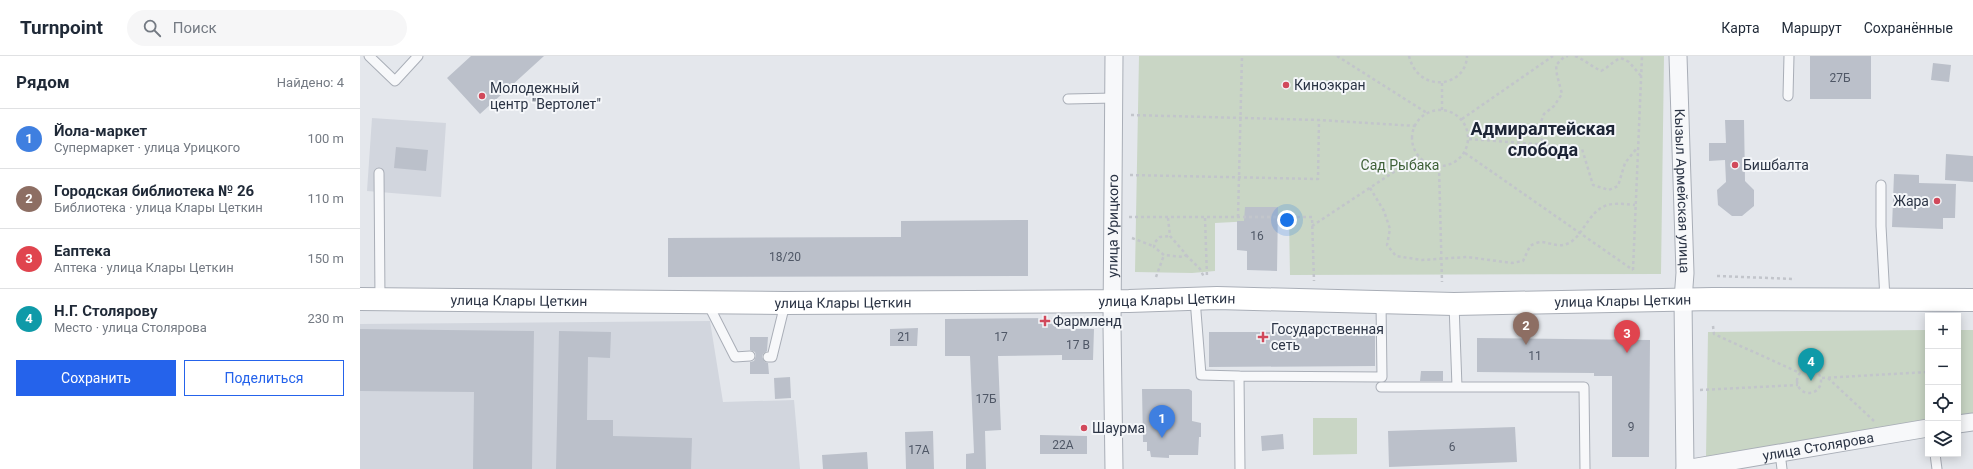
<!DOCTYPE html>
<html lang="ru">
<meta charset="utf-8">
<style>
:root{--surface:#fff;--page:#f6f6f7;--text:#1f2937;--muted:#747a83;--line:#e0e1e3;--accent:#2563eb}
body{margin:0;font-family:Roboto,sans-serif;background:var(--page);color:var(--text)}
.controls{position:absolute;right:12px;bottom:12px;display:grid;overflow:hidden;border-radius:0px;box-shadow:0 2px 10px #0003}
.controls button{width:36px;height:36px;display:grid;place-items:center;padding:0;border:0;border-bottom:1px solid var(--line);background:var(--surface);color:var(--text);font:20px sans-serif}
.you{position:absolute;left:927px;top:164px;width:14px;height:14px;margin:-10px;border:3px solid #fff;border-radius:50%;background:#1a73e8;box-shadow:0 0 0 6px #1a73e833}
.badge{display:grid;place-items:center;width:26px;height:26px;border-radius:50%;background:var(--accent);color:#fff;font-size:13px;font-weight:700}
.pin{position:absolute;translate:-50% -33px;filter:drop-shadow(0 1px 2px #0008)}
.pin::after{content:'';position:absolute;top:21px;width:14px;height:12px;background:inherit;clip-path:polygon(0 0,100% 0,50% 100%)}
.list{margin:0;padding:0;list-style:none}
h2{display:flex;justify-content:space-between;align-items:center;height:52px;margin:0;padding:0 16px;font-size:17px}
h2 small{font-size:13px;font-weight:400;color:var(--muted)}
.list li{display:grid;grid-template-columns:26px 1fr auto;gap:12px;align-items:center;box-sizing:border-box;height:60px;padding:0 16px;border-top:1px solid var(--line)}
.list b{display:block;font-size:15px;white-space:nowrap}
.list p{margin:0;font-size:13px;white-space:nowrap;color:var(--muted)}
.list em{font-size:13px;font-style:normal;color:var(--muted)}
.actions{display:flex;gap:8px;padding:12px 16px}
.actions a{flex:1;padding:9px 0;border:1px solid var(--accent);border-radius:0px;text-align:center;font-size:14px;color:var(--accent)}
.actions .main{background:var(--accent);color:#fff}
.icon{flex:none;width:22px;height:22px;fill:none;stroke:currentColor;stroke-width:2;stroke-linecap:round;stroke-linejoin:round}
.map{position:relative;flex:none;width:1613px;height:413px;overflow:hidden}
header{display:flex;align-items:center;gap:24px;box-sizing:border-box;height:56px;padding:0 20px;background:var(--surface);border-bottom:1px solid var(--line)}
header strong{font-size:19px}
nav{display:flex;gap:22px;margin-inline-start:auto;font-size:14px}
.search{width:280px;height:36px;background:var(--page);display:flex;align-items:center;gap:10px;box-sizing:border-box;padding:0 14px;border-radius:22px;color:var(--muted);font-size:15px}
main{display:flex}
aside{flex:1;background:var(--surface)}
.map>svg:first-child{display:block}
</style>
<header>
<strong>Turnpoint</strong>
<div class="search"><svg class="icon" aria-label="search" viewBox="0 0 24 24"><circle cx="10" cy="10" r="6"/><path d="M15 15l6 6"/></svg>Поиск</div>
<nav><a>Карта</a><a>Маршрут</a><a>Сохранённые</a></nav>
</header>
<main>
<aside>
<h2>Рядом<small>Найдено: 4</small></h2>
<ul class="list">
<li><span class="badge" style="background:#3f7fe0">1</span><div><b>Йола-маркет</b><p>Супермаркет · улица Урицкого</p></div><em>100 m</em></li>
<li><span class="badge" style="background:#8d6e63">2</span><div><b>Городская библиотека № 26</b><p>Библиотека · улица Клары Цеткин</p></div><em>110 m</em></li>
<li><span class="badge" style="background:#e0444e">3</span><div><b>Еаптека</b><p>Аптека · улица Клары Цеткин</p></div><em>150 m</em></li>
<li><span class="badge" style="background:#0f9aa8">4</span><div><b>Н.Г. Столярову</b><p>Место · улица Столярова</p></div><em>230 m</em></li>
</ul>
<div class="actions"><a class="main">Сохранить</a><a>Поделиться</a></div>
</aside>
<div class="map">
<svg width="1613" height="413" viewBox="0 0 1613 413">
<rect width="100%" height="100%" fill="#e4e7ec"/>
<path fill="#d2d6de" d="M 12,62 L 86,67 L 81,141 L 7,135 Z
M 350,265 L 363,346 L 434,344 L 440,413 L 0,413 L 0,268 Z"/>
<path fill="#c9d6c5" d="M 779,0 L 1304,0 L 1301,218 L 930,219 L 929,163 L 855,167 L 855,215 L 832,217 L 775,216 Z
M 1568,274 L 1568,373 L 1346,401 L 1348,276 Z
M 1598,274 L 1613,274 L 1613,366 L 1598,369 Z
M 953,362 L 997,362 L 997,398 L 953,399 Z"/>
<path fill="#bbc0ca" d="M 111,0 L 184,0 L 120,58 L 87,22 Z
M 1450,0 L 1511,0 L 1511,43 L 1450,43 Z
M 1573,7 L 1591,9 L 1589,26 L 1571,24 Z
M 1365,64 L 1384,64 L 1385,125 L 1394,134 L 1394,150 L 1382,160 L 1372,160 L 1358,149 L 1357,134 L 1366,126 L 1365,104 L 1349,105 L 1349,87 L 1366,87 Z
M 36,91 L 68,94 L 66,115 L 34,112 Z
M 1586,98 L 1613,100 L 1613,126 L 1585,124 Z
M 1534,118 L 1559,119 L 1559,127 L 1596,128 L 1595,162 L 1583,162 L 1583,173 L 1532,171 Z
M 885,151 L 918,151 L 917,215 L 887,214 L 887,195 L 877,194 L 877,165 L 884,165 Z
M 668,164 L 668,220 L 308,221 L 308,182 L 541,181 L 541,165 Z
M 698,262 L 698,273 L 734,273 L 733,304 L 702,304 L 702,299 L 638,300 L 641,374 L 625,375 L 626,413 L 606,413 L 606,398 L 614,397 L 610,300 L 585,300 L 585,263 Z
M 558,272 L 557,290 L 530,290 L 530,273 Z
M 0,273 L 174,275 L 172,413 L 113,413 L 114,336 L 0,335 Z
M 199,275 L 251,276 L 250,302 L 228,301 L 227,364 L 253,364 L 253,380 L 332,382 L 331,413 L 196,413 Z
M 849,276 L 1015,276 L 1015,310 L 849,311 Z
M 390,281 L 408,281 L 407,295 L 403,298 L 402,301 L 405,306 L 408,307 L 409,318 L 390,318 L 390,306 L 394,305 L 396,300 L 395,296 L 390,294 Z
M 1117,282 L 1290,284 L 1289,401 L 1252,401 L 1252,320 L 1234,320 L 1234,317 L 1117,316 Z
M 1061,315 L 1083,315 L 1083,325 L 1060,325 Z
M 430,321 L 431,342 L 415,343 L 414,322 Z
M 782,333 L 829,333 L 832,335 L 832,365 L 841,367 L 841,381 L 839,381 L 838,399 L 809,399 L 809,402 L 791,401 L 790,395 L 787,395 L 787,386 L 783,386 Z
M 1155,371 L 1157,406 L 1029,411 L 1028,375 Z
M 573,375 L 574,413 L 546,413 L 545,376 Z
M 923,378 L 924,393 L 902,395 L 901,380 Z
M 680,379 L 727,380 L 727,398 L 680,398 Z
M 507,396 L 508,413 L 463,413 L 462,399 Z"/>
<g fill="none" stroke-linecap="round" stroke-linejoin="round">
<defs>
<path id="service" d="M 9,0 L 35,25 L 58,0
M 1428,40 L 1429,0
M 708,43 L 754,42
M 19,117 L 20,243
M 1521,129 L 1521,170 L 1525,243
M 835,243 L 841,319 L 879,320 L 880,413
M 348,248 L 375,301 L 390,300
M 1094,248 L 1097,331 L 1224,331 L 1225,413
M 408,301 L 412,301 L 425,248
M 879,320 L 1022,321 L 1021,247
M 1021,331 L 1097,331
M 1420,397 L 1422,413
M 1575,398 L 1577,413"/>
<g id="minor">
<path id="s1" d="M 1318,0 L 1325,217 L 1323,244 L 1325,413"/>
<path d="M 1598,368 L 1613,366"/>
<path id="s2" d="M 754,413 L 752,269 L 754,0"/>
<path id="s3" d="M 1325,413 L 1568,372"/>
</g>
<g id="secondary">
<path id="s4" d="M 0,243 L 425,247 L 769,245 L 857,242 L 1094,248 L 1353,243 L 1613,244"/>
</g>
</defs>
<use href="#service" stroke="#a9aeb7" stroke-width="11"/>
<use href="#minor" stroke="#a9aeb7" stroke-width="19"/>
<use href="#secondary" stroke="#a9aeb7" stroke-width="24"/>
<path stroke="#c2c5cb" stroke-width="2.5" stroke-dasharray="3 3" stroke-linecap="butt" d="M 977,0 L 1067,57
M 1049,0 C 1058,38 1106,32 1107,0
M 1215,0 C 1225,4 1231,10 1241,15 C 1249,11 1253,5 1261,2 L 1269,6 L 1281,20
M1052 82a28 28 0 1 1 56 0a28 28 0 1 1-56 0Z
M 1082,54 L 1082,27
M 771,59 L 959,64 L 1056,70
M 1102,63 L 1193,0
M 1109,83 L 1190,89 L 1222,93 L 1233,129 L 1249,134 L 1258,130 L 1265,107 L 1277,92
M 1188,88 L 1176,79 L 1184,58 L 1194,50 L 1202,38 L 1197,19 L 1196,9 L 1204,1 L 1208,0
M 1105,97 L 1273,214
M 1079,111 L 1082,226
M 770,119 L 958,123 L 959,64
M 1010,132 L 1024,155 L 1030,173 L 1027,189 L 1036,200 L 1062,204 L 1107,201 L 1152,207 L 1163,205 L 1170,190 C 1173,188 1178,186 1182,186 C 1191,187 1199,192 1209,187 C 1215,184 1220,177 1224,171 C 1240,147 1247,146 1275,149
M 769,161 L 952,161 L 954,225
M 878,161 L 882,0
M 808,162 L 810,180 L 824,196 L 826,199 L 824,201 L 804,199 L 794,191 L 795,186 L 800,181 L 810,180
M 845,162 L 847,221
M 952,170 L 1058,100
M 772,182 L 793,190
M 826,199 L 840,213 L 844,221
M 1273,214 L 1282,0
M 1357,220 L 1435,223
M 796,221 L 804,199
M 1353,270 L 1354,278 L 1440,317
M1437 325a12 12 0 1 1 24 0a12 12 0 1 1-24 0Z
M 1462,322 L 1568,316
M 1468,322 L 1514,365
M 1340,334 L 1438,329"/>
<use href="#service" stroke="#f7f8fa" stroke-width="9"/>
<use href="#minor" stroke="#f7f8fa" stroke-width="17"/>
<use href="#secondary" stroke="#fff" stroke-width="22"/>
</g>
<g fill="#d1495b" stroke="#f4f6f9" stroke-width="1.5">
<circle cx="926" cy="29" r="4"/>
<circle cx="122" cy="40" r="4"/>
<circle cx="1375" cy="109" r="4"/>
<circle cx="1577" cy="145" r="4"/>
<path d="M683 259h4v4h4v4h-4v4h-4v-4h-4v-4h4z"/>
<path d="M901 275h4v4h4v4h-4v4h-4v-4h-4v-4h4z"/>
<circle cx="724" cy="372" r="4"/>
</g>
<g text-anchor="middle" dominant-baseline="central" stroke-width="4" stroke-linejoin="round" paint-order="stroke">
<g font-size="12" fill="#4f5766">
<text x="1480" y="22">27Б</text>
<text x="897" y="180">16</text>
<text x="425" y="201">18/20</text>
<text x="544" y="281">21</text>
<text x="641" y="281">17</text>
<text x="718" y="289">17 В</text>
<text x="1175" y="300">11</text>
<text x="626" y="343">17Б</text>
<text x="1271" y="371">9</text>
<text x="703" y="389">22А</text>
<text x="1092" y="391">6</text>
<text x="559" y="394">17А</text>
</g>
<g font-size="14" fill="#2b3445" stroke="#f4f6f9" text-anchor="start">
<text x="934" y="29">Киноэкран</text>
<text x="130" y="32">Молодежный<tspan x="130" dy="16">центр "Вертолет"</tspan></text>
<text x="1383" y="109">Бишбалта</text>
<text x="1569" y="145" text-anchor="end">Жара</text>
<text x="693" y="265">Фармленд</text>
<text x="911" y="273">Государственная<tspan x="911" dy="16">сеть</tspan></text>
<text x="732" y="372">Шаурма</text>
</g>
<g font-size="14" fill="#3f6138" stroke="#f4f6f9">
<text x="1040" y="109">Сад Рыбака</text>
</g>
<g font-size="14" fill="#2b3445" stroke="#f4f6f9">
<text stroke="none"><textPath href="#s1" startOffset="135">Кызыл Армейская улица</textPath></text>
<text stroke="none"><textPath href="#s2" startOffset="243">улица Урицкого</textPath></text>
<text stroke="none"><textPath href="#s4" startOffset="159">улица Клары Цеткин</textPath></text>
<text stroke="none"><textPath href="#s4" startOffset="807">улица Клары Цеткин</textPath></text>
<text stroke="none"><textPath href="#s4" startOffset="1263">улица Клары Цеткин</textPath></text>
<text stroke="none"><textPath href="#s4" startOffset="483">улица Клары Цеткин</textPath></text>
<text stroke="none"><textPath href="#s3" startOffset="135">улица Столярова</textPath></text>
</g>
<g font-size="18" font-weight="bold" fill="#1d2536" stroke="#f4f6f9">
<text x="1183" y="72">Адмиралтейская<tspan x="1183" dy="21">слобода</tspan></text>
</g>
</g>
</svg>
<div class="controls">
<button>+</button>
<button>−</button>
<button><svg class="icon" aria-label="locate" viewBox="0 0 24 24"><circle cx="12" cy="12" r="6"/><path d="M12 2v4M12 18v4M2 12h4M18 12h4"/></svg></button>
<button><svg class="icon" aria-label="layers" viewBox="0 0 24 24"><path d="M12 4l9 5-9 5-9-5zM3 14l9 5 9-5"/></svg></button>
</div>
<div class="you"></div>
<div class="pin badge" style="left:802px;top:382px;background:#3f7fe0">1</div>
<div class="pin badge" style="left:1166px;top:289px;background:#8d6e63">2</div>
<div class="pin badge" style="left:1267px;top:297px;background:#e0444e">3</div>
<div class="pin badge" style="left:1451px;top:325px;background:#0f9aa8">4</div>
</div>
</main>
